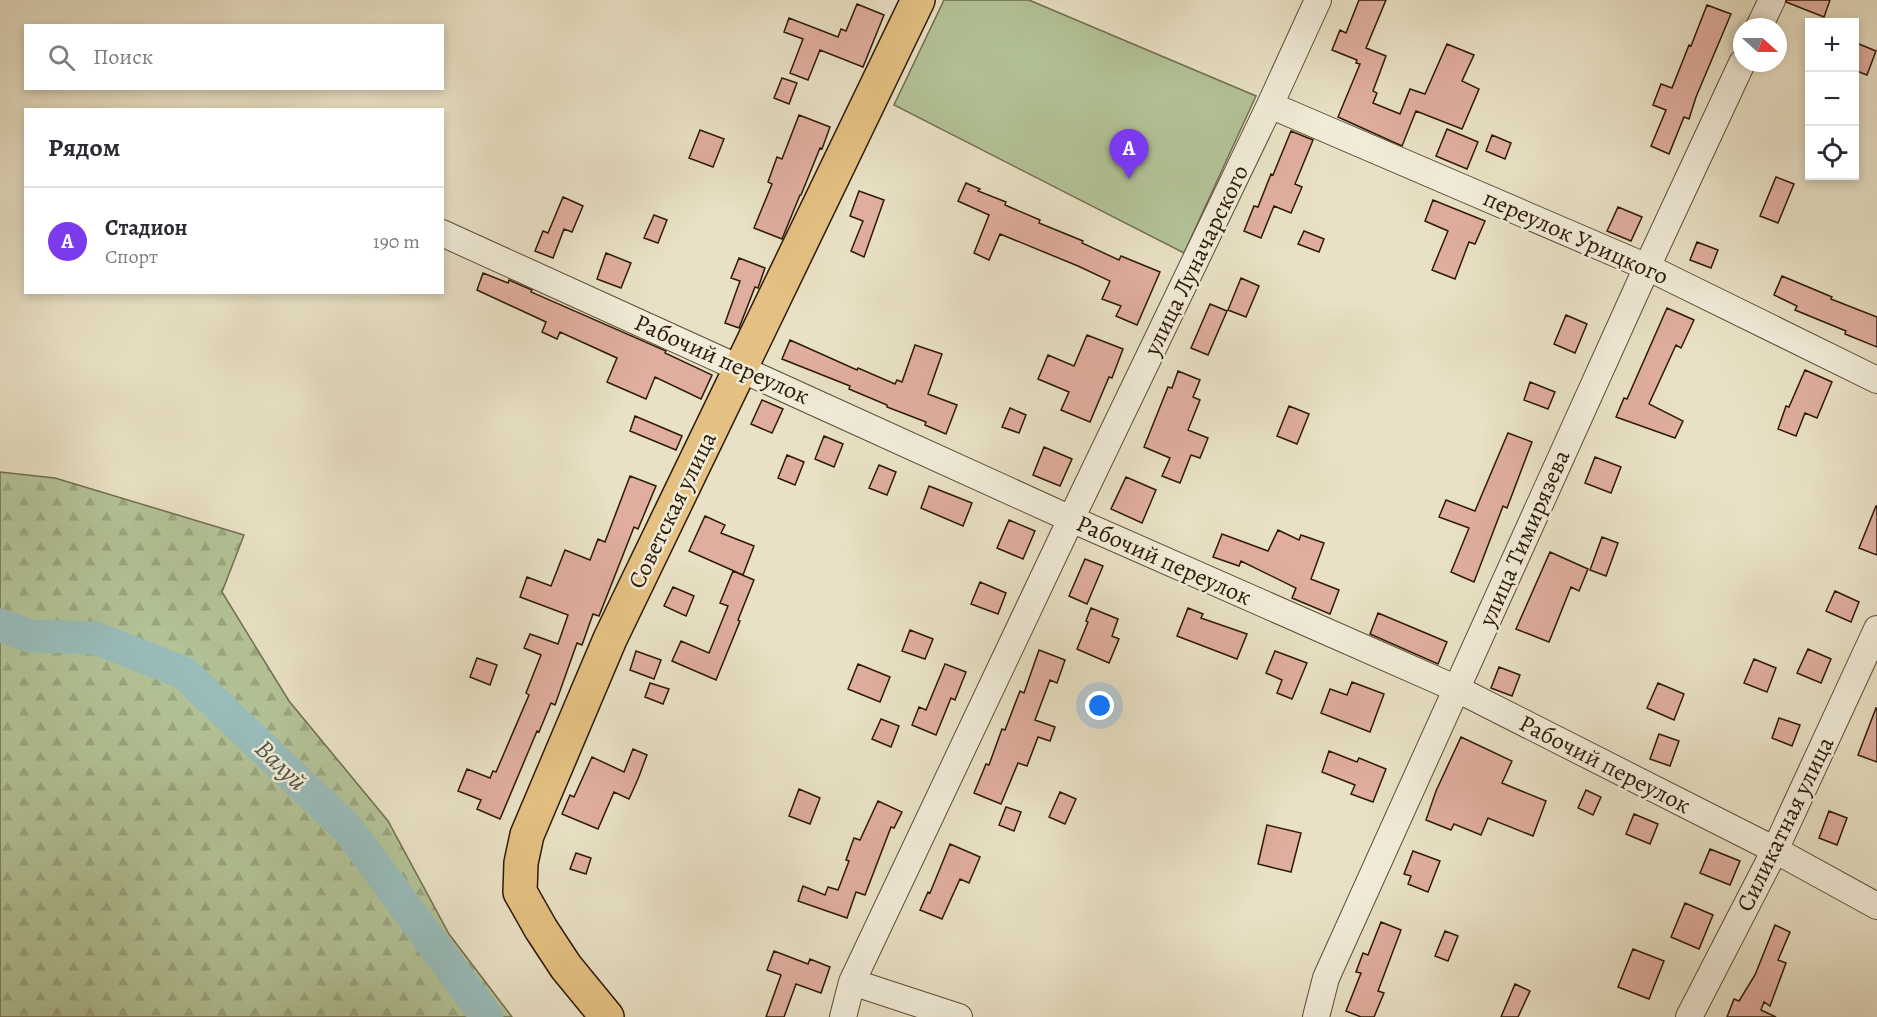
<!DOCTYPE html>
<html lang="ru">
<meta charset="utf-8">
<style>
:root{--surface:#fff;--page:#f7f7f7;--text:#2b2b33;--muted:#7c7c81;--line:#e1e1e2;--accent:#7c3aed}
body{margin:0;font-family:Alegreya,serif;background:var(--page);color:var(--text)}
.controls{position:absolute;right:18px;top:18px;display:grid;overflow:hidden;border-radius:0px;box-shadow:0 3px 9px #0003}
.controls button{width:54px;height:54px;display:grid;place-items:center;padding:0;border:0;border-bottom:2px solid var(--line);background:var(--surface);color:var(--text);font:30px sans-serif}
.compass{position:absolute;left:1733px;top:18px;width:54px;height:54px;border-radius:50%;background:var(--surface);box-shadow:0 3px 9px #0003;rotate:111deg}
.you{position:absolute;left:1100px;top:706px;width:21px;height:21px;margin:-15px;border:4px solid #fff;border-radius:50%;background:#1a73e8;box-shadow:0 0 0 9px #1a73e833}
.badge{display:grid;place-items:center;width:39px;height:39px;border-radius:50%;background:var(--accent);color:#fff;font-size:20px;font-weight:700}
.pin{position:absolute;translate:-50% -50px;filter:drop-shadow(0 2px 3px #0008)}
.pin::after{content:'';position:absolute;top:32px;width:21px;height:18px;background:inherit;clip-path:polygon(0 0,100% 0,50% 100%)}
.list{margin:0;padding:0;list-style:none}
h2{display:flex;justify-content:space-between;align-items:center;height:78px;margin:0;padding:0 24px;font-size:26px}
h2 small{font-size:20px;font-weight:400;color:var(--muted)}
.list li{display:grid;grid-template-columns:39px 1fr auto;gap:18px;align-items:center;box-sizing:border-box;height:108px;padding:0 24px;border-top:2px solid var(--line)}
.list b{display:block;font-size:22px;white-space:nowrap}
.list p{margin:0;font-size:20px;white-space:nowrap;color:var(--muted)}
.list em{font-size:20px;font-style:normal;color:var(--muted)}
.icon{flex:none;width:33px;height:33px;fill:none;stroke:currentColor;stroke-width:2;stroke-linecap:round;stroke-linejoin:round}
.map{position:relative;flex:none;width:1877px;height:1017px;overflow:hidden}
.search{position:absolute;background:var(--surface);box-shadow:0 3px 9px #0003;left:24px;top:24px;width:420px;height:66px;display:flex;align-items:center;gap:15px;box-sizing:border-box;padding:0 21px;border-radius:0px;color:var(--muted);font-size:22px}
.panel{position:absolute;background:var(--surface);box-shadow:0 3px 9px #0003;left:24px;top:108px;width:420px;height:186px;border-radius:0px}
.map>svg:first-child{display:block}
</style>
<div class="map">
<svg width="1877" height="1017" viewBox="0 0 1877 1017">
<defs>
<pattern id="forest-firs" width="22" height="20" patternUnits="userSpaceOnUse" patternTransform="scale(1.5)"><rect width="22" height="20" fill="#b3c397"/><path d="M5 1l3.5 6h-7zM16 11l3.5 6h-7z" fill="#9aa781"/></pattern>
</defs>
<rect width="100%" height="100%" fill="#e9e1c5"/>
<filter id="stains"><feTurbulence type="fractalNoise" baseFrequency=".00333" numOctaves="4"/><feColorMatrix values="0 0 0 0 .2 0 0 0 0 .09 0 0 0 0 .02 0 0 0 .5 -.17"/></filter>
<radialGradient id="worn" r=".72"><stop offset=".6" stop-color="#630" stop-opacity="0"/><stop offset="1" stop-color="#630" stop-opacity=".3"/></radialGradient>
<path fill="url(#forest-firs)" stroke="#706e4e" stroke-width="1.5" d="M 0,472 L 55,478 L 244,535 L 222,592 L 289,701 L 388,821 L 449,934 L 512,1017 L 0,1017 Z"/>
<path fill="#b3c397" stroke="#706e4e" stroke-width="1.5" d="M 944,0 L 1029,0 L 1256,96 L 1184,253 L 894,105 Z"/>
<g fill="none" stroke-linecap="round" stroke-linejoin="round">
<path stroke="#99bcba" stroke-width="33" d="M 0,625 L 29,636 L 96,638 L 184,673 L 348,829 L 487,1017"/>
</g>
<path fill="#e0ae9e" stroke="#2e1a06" stroke-width="1.5" d="M 1359,0 L 1386,0 L 1366,48 L 1386,56 L 1373,91 L 1377,93 L 1373,103 L 1400,114 L 1410,89 L 1425,94 L 1447,44 L 1474,55 L 1462,81 L 1479,89 L 1462,129 L 1416,111 L 1402,146 L 1338,117 L 1360,64 L 1356,63 L 1357,60 L 1332,50 L 1340,30 L 1346,33 Z
M 1787,0 L 1830,0 L 1824,17 L 1786,2 Z
M 857,4 L 884,15 L 863,67 L 820,50 L 808,80 L 790,73 L 803,39 L 784,32 L 789,18 L 838,37 L 841,29 L 846,31 Z
M 1707,5 L 1731,14 L 1696,97 L 1689,119 L 1684,117 L 1669,154 L 1651,146 L 1666,110 L 1653,105 L 1661,84 L 1672,88 L 1689,45 L 1691,46 Z
M 1854,42 L 1876,51 L 1867,75 L 1854,70 Z
M 782,78 L 797,83 L 789,104 L 774,98 Z
M 799,115 L 830,127 L 822,149 L 820,148 L 801,195 L 800,195 L 782,239 L 754,228 L 772,184 L 768,182 L 777,157 L 782,159 Z
M 1447,129 L 1478,142 L 1467,169 L 1436,156 Z
M 700,130 L 724,139 L 713,167 L 689,158 Z
M 1291,131 L 1313,140 L 1295,184 L 1302,187 L 1291,213 L 1274,206 L 1261,238 L 1244,231 L 1254,206 L 1258,207 L 1271,174 L 1273,175 Z
M 1492,135 L 1511,143 L 1505,159 L 1486,151 Z
M 1776,177 L 1794,184 L 1778,223 L 1760,216 Z
M 966,183 L 980,189 L 978,191 L 1006,202 L 1005,205 L 1040,220 L 1039,223 L 1083,241 L 1082,243 L 1119,260 L 1121,256 L 1160,272 L 1137,325 L 1116,316 L 1121,306 L 1102,299 L 1110,281 L 1078,266 L 1000,234 L 989,260 L 974,253 L 989,215 L 958,201 Z
M 859,191 L 884,200 L 864,257 L 851,251 L 863,221 L 850,216 Z
M 563,197 L 583,206 L 572,232 L 564,229 L 553,258 L 535,251 L 543,231 L 548,233 Z
M 1433,200 L 1485,221 L 1475,244 L 1469,242 L 1455,279 L 1432,270 L 1448,231 L 1425,221 Z
M 1618,207 L 1642,217 L 1631,241 L 1607,231 Z
M 654,215 L 667,220 L 658,243 L 644,238 Z
M 1304,231 L 1324,239 L 1319,252 L 1298,244 Z
M 1697,242 L 1718,250 L 1711,268 L 1690,260 Z
M 606,253 L 631,263 L 621,288 L 597,279 Z
M 739,258 L 765,268 L 758,288 L 755,287 L 739,328 L 725,323 L 740,281 L 731,278 Z
M 483,273 L 508,283 L 509,280 L 532,290 L 531,292 L 666,351 L 665,353 L 712,375 L 701,399 L 655,377 L 646,399 L 607,382 L 617,358 L 560,332 L 557,339 L 542,332 L 546,322 L 477,290 Z
M 1782,276 L 1832,297 L 1831,299 L 1877,317 L 1877,347 L 1845,334 L 1846,331 L 1795,310 L 1797,306 L 1774,295 Z
M 1241,278 L 1259,286 L 1246,317 L 1228,310 Z
M 1210,304 L 1227,311 L 1208,355 L 1191,348 Z
M 1667,308 L 1694,320 L 1681,348 L 1676,345 L 1649,404 L 1683,421 L 1675,438 L 1616,417 L 1624,398 L 1627,399 Z
M 1566,315 L 1587,324 L 1575,353 L 1554,344 Z
M 1087,335 L 1123,349 L 1112,378 L 1109,377 L 1090,422 L 1061,410 L 1069,392 L 1038,379 L 1048,355 L 1074,366 Z
M 790,340 L 857,370 L 858,368 L 895,384 L 897,380 L 902,382 L 915,345 L 942,354 L 928,394 L 957,405 L 946,434 L 925,425 L 926,422 L 887,407 L 887,405 L 849,389 L 850,386 L 782,359 Z
M 1805,370 L 1832,382 L 1817,418 L 1805,413 L 1796,436 L 1778,429 L 1786,406 L 1789,407 Z
M 1178,371 L 1200,380 L 1193,397 L 1200,400 L 1188,430 L 1208,438 L 1200,458 L 1191,455 L 1180,483 L 1162,476 L 1170,458 L 1144,447 L 1168,387 L 1172,388 Z
M 1530,382 L 1555,392 L 1548,409 L 1524,400 Z
M 762,400 L 783,409 L 772,433 L 751,424 Z
M 1289,406 L 1309,414 L 1297,444 L 1277,436 Z
M 1010,408 L 1026,415 L 1019,433 L 1002,427 Z
M 635,416 L 682,436 L 676,450 L 630,431 Z
M 1508,433 L 1532,442 L 1507,508 L 1503,506 L 1474,582 L 1451,572 L 1469,528 L 1439,517 L 1446,500 L 1475,511 Z
M 824,436 L 843,444 L 834,467 L 815,459 Z
M 1044,447 L 1072,459 L 1060,486 L 1033,475 Z
M 787,455 L 804,462 L 795,485 L 778,478 Z
M 1595,457 L 1621,467 L 1611,493 L 1585,483 Z
M 879,465 L 896,472 L 887,495 L 869,488 Z
M 630,476 L 656,486 L 638,529 L 634,527 L 599,616 L 593,614 L 582,645 L 577,643 L 555,705 L 551,703 L 539,732 L 537,731 L 500,819 L 477,809 L 481,800 L 458,791 L 467,769 L 490,778 L 493,771 L 496,772 L 529,695 L 526,693 L 541,655 L 524,648 L 530,634 L 558,644 L 568,615 L 520,597 L 527,577 L 551,586 L 565,550 L 590,560 L 598,539 L 605,542 Z
M 1126,477 L 1156,490 L 1142,523 L 1111,509 Z
M 929,486 L 972,503 L 963,526 L 921,508 Z
M 1876,506 L 1877,506 L 1877,555 L 1859,548 Z
M 705,516 L 725,525 L 721,533 L 754,546 L 743,575 L 689,551 Z
M 1009,520 L 1035,531 L 1023,559 L 997,548 Z
M 1278,530 L 1299,540 L 1301,535 L 1324,543 L 1311,579 L 1339,590 L 1330,614 L 1292,598 L 1296,588 L 1241,561 L 1239,566 L 1213,557 L 1222,534 L 1268,551 Z
M 1602,537 L 1618,543 L 1606,576 L 1590,570 Z
M 1550,552 L 1588,569 L 1579,591 L 1571,587 L 1549,642 L 1516,629 Z
M 1085,559 L 1103,566 L 1087,604 L 1069,596 Z
M 733,571 L 754,580 L 738,620 L 740,621 L 716,680 L 672,661 L 681,641 L 709,653 L 728,606 L 720,603 Z
M 980,582 L 1006,593 L 998,614 L 971,604 Z
M 673,587 L 694,596 L 686,616 L 664,606 Z
M 1835,591 L 1859,602 L 1851,622 L 1826,611 Z
M 1091,608 L 1118,619 L 1112,636 L 1119,639 L 1109,663 L 1077,649 L 1088,622 L 1086,621 Z
M 1188,608 L 1203,614 L 1201,618 L 1247,634 L 1237,659 L 1177,636 Z
M 1378,613 L 1447,642 L 1438,664 L 1370,634 Z
M 910,630 L 933,639 L 925,659 L 902,651 Z
M 1808,649 L 1831,659 L 1821,683 L 1797,673 Z
M 1039,650 L 1065,660 L 1057,683 L 1050,680 L 1035,720 L 1055,727 L 1050,741 L 1038,737 L 1027,766 L 1018,763 L 1001,804 L 974,793 L 986,764 L 989,765 L 1002,729 L 1005,730 L 1020,691 L 1024,693 Z
M 636,651 L 661,660 L 654,679 L 630,670 Z
M 1275,651 L 1307,663 L 1292,699 L 1277,693 L 1282,680 L 1266,673 Z
M 477,658 L 497,665 L 490,685 L 470,677 Z
M 1754,659 L 1776,668 L 1767,692 L 1744,683 Z
M 858,664 L 890,677 L 880,702 L 848,689 Z
M 945,664 L 966,672 L 955,700 L 951,698 L 936,735 L 912,725 L 919,707 L 926,710 Z
M 1499,667 L 1520,675 L 1512,696 L 1491,688 Z
M 1352,682 L 1384,694 L 1370,732 L 1321,713 L 1330,689 L 1347,695 Z
M 650,683 L 669,689 L 663,704 L 645,697 Z
M 1658,683 L 1684,694 L 1674,720 L 1647,708 Z
M 1876,708 L 1877,708 L 1877,762 L 1858,755 Z
M 1779,718 L 1800,725 L 1792,746 L 1772,738 Z
M 881,719 L 899,726 L 891,747 L 872,739 Z
M 1659,734 L 1679,741 L 1670,766 L 1650,759 Z
M 1461,737 L 1512,761 L 1502,783 L 1546,801 L 1533,836 L 1488,818 L 1481,835 L 1454,824 L 1451,830 L 1426,820 L 1436,791 Z
M 633,749 L 647,755 L 638,779 L 629,799 L 614,792 L 598,829 L 562,814 L 570,795 L 574,797 L 592,757 L 624,772 Z
M 1329,751 L 1357,762 L 1359,758 L 1386,769 L 1373,802 L 1351,794 L 1355,785 L 1322,772 Z
M 799,789 L 820,798 L 810,824 L 789,816 Z
M 1586,790 L 1601,797 L 1593,815 L 1578,808 Z
M 1060,792 L 1076,799 L 1065,824 L 1049,817 Z
M 878,801 L 902,812 L 894,828 L 891,827 L 865,895 L 856,892 L 847,918 L 798,901 L 803,886 L 825,895 L 828,887 L 838,890 L 849,861 L 846,860 L 854,838 L 860,840 Z
M 1006,807 L 1021,812 L 1014,831 L 999,825 Z
M 1829,811 L 1847,818 L 1837,845 L 1819,838 Z
M 1634,814 L 1658,824 L 1650,844 L 1626,834 Z
M 1267,825 L 1301,833 L 1291,872 L 1258,864 Z
M 950,844 L 980,857 L 969,883 L 960,879 L 942,919 L 920,910 L 928,892 L 930,893 Z
M 1710,849 L 1740,861 L 1730,885 L 1700,873 Z
M 1413,851 L 1440,861 L 1428,892 L 1408,884 L 1411,876 L 1404,874 Z
M 576,853 L 591,858 L 586,874 L 570,869 Z
M 1685,903 L 1713,915 L 1699,949 L 1671,937 Z
M 1381,922 L 1401,930 L 1378,991 L 1384,993 L 1374,1017 L 1361,1017 L 1346,1011 L 1361,973 L 1356,972 L 1363,953 L 1368,955 Z
M 1775,925 L 1790,932 L 1778,960 L 1786,963 L 1770,1006 L 1764,1002 L 1761,1010 L 1776,1017 L 1727,1017 L 1734,999 L 1739,1001 L 1755,975 Z
M 1445,931 L 1458,936 L 1448,961 L 1435,956 Z
M 1633,949 L 1664,961 L 1649,999 L 1618,987 Z
M 774,951 L 808,964 L 810,959 L 830,967 L 821,993 L 796,984 L 784,1017 L 766,1017 L 781,975 L 767,970 Z
M 1515,984 L 1530,991 L 1518,1017 L 1501,1017 Z"/>
<g fill="none" stroke-linecap="round" stroke-linejoin="round">
<defs>
<path id="minor" d="M 1759,27 L 1772,0
M 1270,105 L 1647,267 L 1877,380
M 442,233 L 1071,519 L 1457,689 L 1775,850 L 1877,906
M 852,982 L 959,1017
M 843,1017 L 852,982 L 1071,519 L 1270,105 L 1318,0
M 1316,1017 L 1326,978 L 1647,267 L 1742,63
M 1689,1017 L 1775,850 L 1877,629"/>
<path id="major" d="M 607,1017 L 566,967 L 541,929 L 520,892 L 521,863 L 527,835 L 610,639 L 918,0"/>
</defs>
<use href="#minor" stroke="#5d4c36" stroke-width="28"/>
<use href="#major" stroke="#2e1a06" stroke-width="36"/>
<use href="#minor" stroke="#f1ecd9" stroke-width="26"/>
<use href="#major" stroke="#e4c082" stroke-width="33"/>
</g>
<g text-anchor="middle" dominant-baseline="central" stroke-width="5" stroke-linejoin="round" paint-order="stroke">
<g font-size="24" fill="#2e1a06" stroke="#f1ecd9">
<text transform="translate(1576 237) rotate(24)">переулок Урицкого</text>
<text transform="translate(1196 260) rotate(-64)">улица Луначарского</text>
<text transform="translate(722 359) rotate(24)">Рабочий переулок</text>
<text transform="translate(672 510) rotate(-64)">Советская улица</text>
<text transform="translate(1524 538) rotate(-66)">улица Тимирязева</text>
<text transform="translate(1164 560) rotate(24)">Рабочий переулок</text>
<text transform="translate(1605 764) rotate(27)">Рабочий переулок</text>
<text transform="translate(1785 824) rotate(-64)">Силикатная улица</text>
</g>
<g font-size="26" font-style="italic" fill="#535345" stroke="#f1ecd9">
<text transform="translate(281 765) rotate(44)">Валуй</text>
</g>
</g>
<rect width="100%" height="100%" filter="url(#stains)"/>
<rect width="100%" height="100%" fill="url(#worn)"/>
</svg>
<div class="controls">
<button>+</button>
<button>−</button>
<button><svg class="icon" aria-label="locate" viewBox="0 0 24 24"><circle cx="12" cy="12" r="6"/><path d="M12 2v4M12 18v4M2 12h4M18 12h4"/></svg></button>
</div>
<svg class="compass" viewBox="-18 -18 36 36"><path d="M0-13l5 13h-10z" fill="#e53935"/><path d="M0 13l5-13h-10z" fill="#7c7c81"/></svg>
<div class="you"></div>
<div class="pin badge" style="left:1129px;top:179px">A</div>
<div class="search"><svg class="icon" aria-label="search" viewBox="0 0 24 24"><circle cx="10" cy="10" r="6"/><path d="M15 15l6 6"/></svg>Поиск</div>
<section class="panel">
<h2>Рядом<small></small></h2>
<ul class="list">
<li><span class="badge">A</span><div><b>Стадион</b><p>Спорт</p></div><em>190 m</em></li>
</ul>
</section>
</div>
